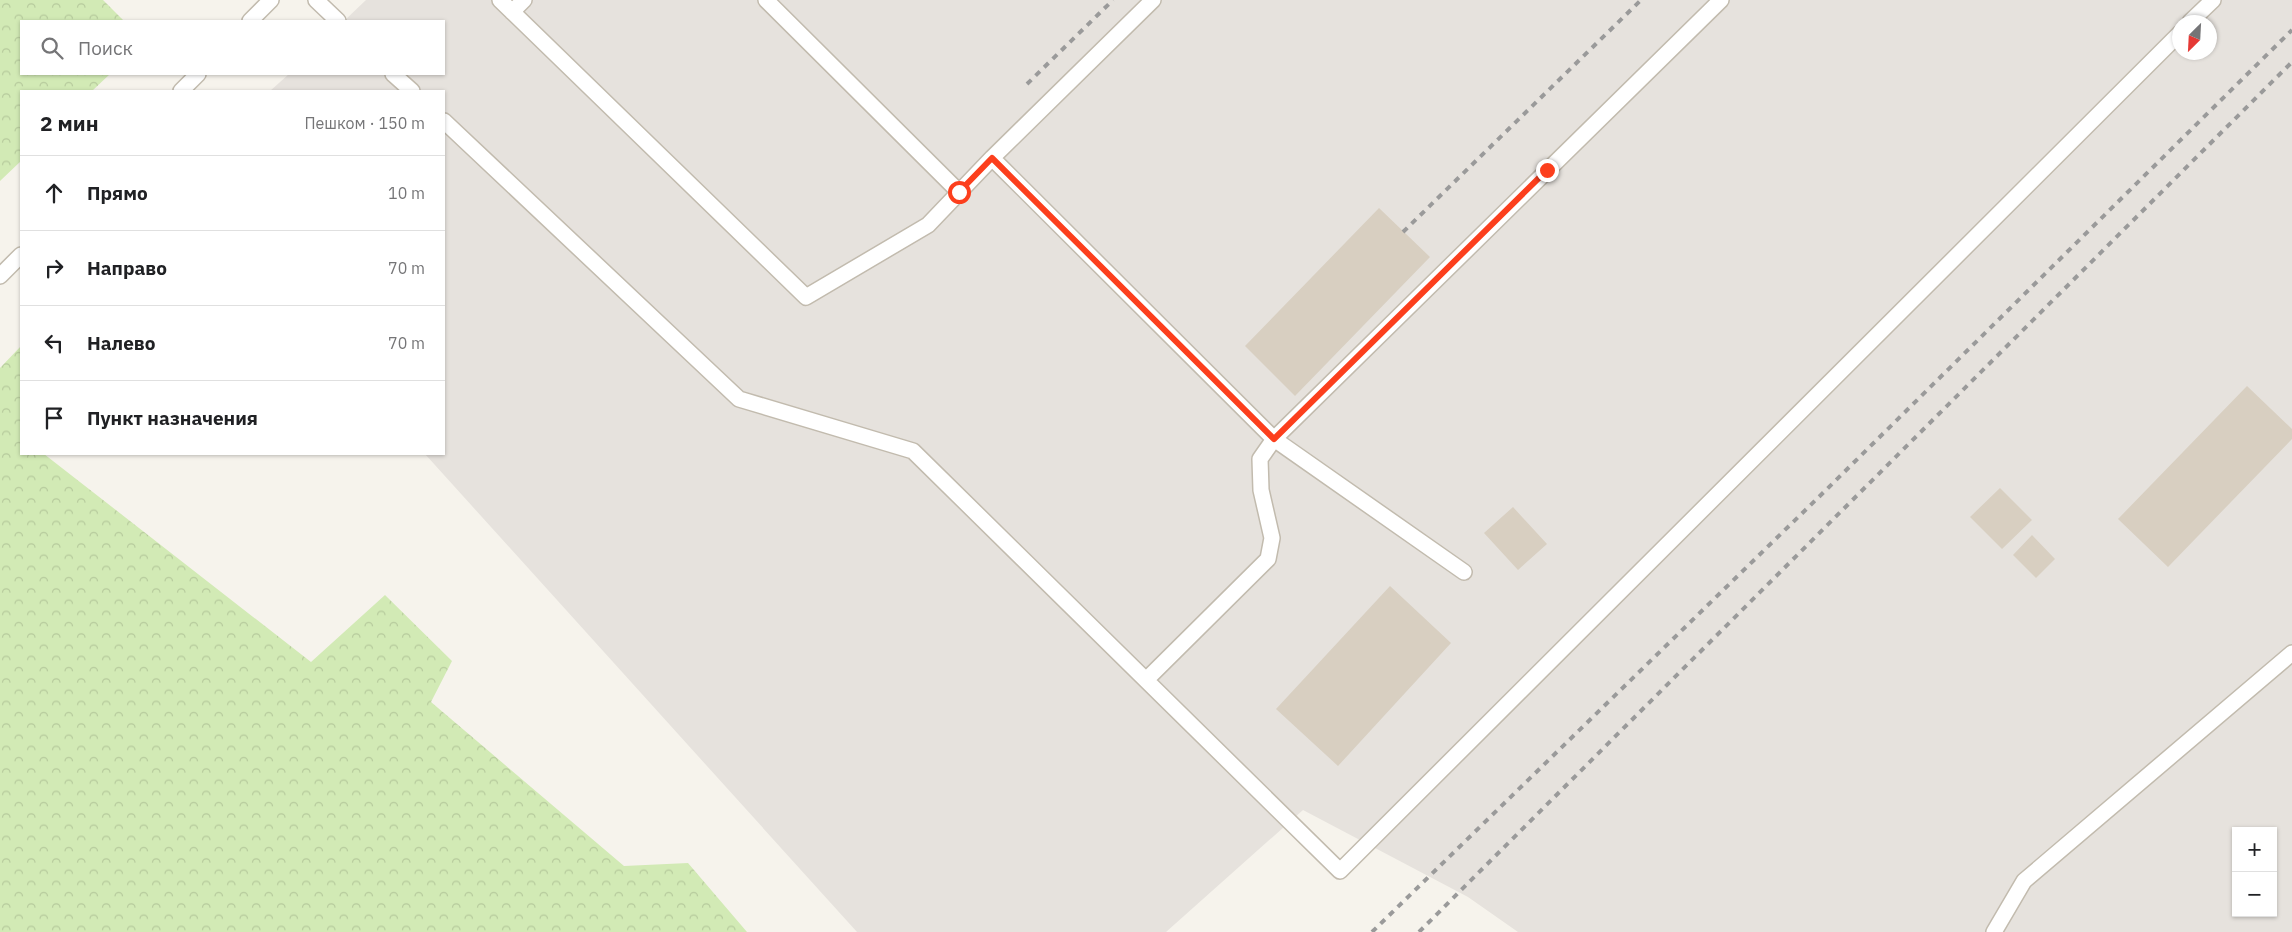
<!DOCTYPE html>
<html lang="ru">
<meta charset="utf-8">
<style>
:root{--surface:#fff;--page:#f6f6f6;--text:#202124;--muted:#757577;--line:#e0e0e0}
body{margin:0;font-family:"IBM Plex Sans",sans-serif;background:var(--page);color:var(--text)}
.controls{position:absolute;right:15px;bottom:15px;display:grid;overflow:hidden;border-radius:0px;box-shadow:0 1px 4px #0004}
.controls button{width:45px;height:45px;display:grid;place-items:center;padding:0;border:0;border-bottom:1px solid var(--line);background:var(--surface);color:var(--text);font:25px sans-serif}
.compass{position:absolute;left:2172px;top:15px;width:45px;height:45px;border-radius:50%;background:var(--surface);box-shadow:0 1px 4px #0004;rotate:204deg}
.stop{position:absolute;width:15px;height:15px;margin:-11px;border:4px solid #fc3f1d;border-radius:50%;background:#fff}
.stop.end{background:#fc3f1d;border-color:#fff;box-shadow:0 1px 5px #0008}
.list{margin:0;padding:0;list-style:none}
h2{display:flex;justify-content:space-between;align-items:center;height:65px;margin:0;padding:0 20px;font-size:21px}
h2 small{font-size:16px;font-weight:400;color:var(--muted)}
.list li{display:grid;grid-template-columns:32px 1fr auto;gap:15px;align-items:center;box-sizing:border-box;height:75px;padding:0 20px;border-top:1px solid var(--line)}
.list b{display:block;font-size:19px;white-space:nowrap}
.list em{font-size:16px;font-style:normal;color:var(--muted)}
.icon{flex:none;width:28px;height:28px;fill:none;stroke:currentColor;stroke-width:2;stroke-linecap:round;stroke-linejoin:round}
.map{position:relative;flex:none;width:2292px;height:932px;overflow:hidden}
.search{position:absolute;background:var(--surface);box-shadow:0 1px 4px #0004;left:20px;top:20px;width:425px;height:55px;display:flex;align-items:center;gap:12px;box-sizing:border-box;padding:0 18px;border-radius:0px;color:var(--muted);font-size:19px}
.panel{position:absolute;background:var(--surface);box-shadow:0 1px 4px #0004;left:20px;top:90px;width:425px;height:365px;border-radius:0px}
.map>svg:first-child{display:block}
</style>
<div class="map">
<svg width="2292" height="932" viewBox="0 0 2292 932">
<defs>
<pattern id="forest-crowns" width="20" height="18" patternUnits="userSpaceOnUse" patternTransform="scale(1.25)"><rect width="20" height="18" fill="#d2eab5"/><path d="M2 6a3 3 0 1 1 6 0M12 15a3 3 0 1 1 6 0" fill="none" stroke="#b6ca9c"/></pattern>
</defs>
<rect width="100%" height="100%" fill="#f6f3ec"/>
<path fill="#e6e2dd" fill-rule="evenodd" d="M 366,0 L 2292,0 L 2292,932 L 1518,932 L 1468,897 L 1303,810 L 1166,932 L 857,932 L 425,454 L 444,454 L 444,91 L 270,91 L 289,74 L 444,74 L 444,21 L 344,21 ZM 2180,22 L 2210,22 L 2210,52 L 2180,52 ZM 2236,831 L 2273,831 L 2273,913 L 2236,913 Z"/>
<path fill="url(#forest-crowns)" d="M 0,0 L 103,0 L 124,21 L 21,21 L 21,74 L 110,74 L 92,91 L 21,91 L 21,161 L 0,181 Z
M 21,346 L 21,454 L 44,454 L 311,662 L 385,595 L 452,661 L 431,702 L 624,866 L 688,863 L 747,932 L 0,932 L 0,368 Z"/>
<path fill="#d8cfc1" d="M 1379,208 L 1430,257 L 1295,396 L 1245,346 Z
M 2247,386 L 2292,429 L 2292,439 L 2168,567 L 2118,519 Z
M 2000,488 L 2032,520 L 2002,549 L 1970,517 Z
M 1513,507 L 1547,544 L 1518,570 L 1484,533 Z
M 2032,535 L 2055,559 L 2036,578 L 2013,555 Z
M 1390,586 L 1451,643 L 1338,766 L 1276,709 Z"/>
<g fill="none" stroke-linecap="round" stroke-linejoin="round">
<defs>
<path id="lane" d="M 316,0 L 338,21
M 500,0 L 806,297 L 928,225 L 992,158 L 1274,439 L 1464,572
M 766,0 L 959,192
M 512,12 L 524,0
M 250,21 L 271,0
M 2190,22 L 2213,0
M 393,74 L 412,91
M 181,91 L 198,74
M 444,121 L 739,399 L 913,451 L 1340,871 L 2180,33
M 992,158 L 1153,0
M 0,276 L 21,255
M 1146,680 L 1268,559 L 1272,538 L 1261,490 L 1260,459 L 1274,439 L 1721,0
M 1994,932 L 2024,881 L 2292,653"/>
</defs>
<use href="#lane" stroke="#c2bbae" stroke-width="18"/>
<use href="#lane" stroke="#fff" stroke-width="15"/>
<path stroke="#9a9a9a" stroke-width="4" stroke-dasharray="6 6" stroke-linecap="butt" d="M 1027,84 L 1113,0
M 1403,232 L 1641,0
M 1372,932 L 1827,489 L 2292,30
M 1419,932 L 2292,62"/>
</g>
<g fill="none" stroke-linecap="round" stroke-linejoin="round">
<path stroke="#fc3f1d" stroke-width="6" d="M 959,192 L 992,158 L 1274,439 L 1547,170"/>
</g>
</svg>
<div class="controls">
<button>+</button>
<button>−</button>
</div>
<svg class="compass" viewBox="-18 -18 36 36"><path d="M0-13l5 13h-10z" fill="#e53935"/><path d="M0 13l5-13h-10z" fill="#757577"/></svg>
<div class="stop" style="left:959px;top:192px"></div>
<div class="stop end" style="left:1547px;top:170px"></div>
<div class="search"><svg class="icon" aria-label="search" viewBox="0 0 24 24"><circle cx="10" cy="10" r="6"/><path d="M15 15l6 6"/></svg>Поиск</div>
<section class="panel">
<h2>2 мин<small>Пешком · 150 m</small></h2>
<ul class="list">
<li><svg class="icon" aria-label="ahead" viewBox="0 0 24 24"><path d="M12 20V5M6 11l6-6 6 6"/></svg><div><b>Прямо</b></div><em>10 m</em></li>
<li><svg class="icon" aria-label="right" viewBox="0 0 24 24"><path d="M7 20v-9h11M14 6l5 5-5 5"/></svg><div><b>Направо</b></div><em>70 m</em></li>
<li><svg class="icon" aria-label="left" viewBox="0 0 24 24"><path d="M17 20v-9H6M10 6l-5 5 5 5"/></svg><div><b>Налево</b></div><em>70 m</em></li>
<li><svg class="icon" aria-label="arrive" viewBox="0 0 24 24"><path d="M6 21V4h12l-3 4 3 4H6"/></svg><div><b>Пункт назначения</b></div></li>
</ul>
</section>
</div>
